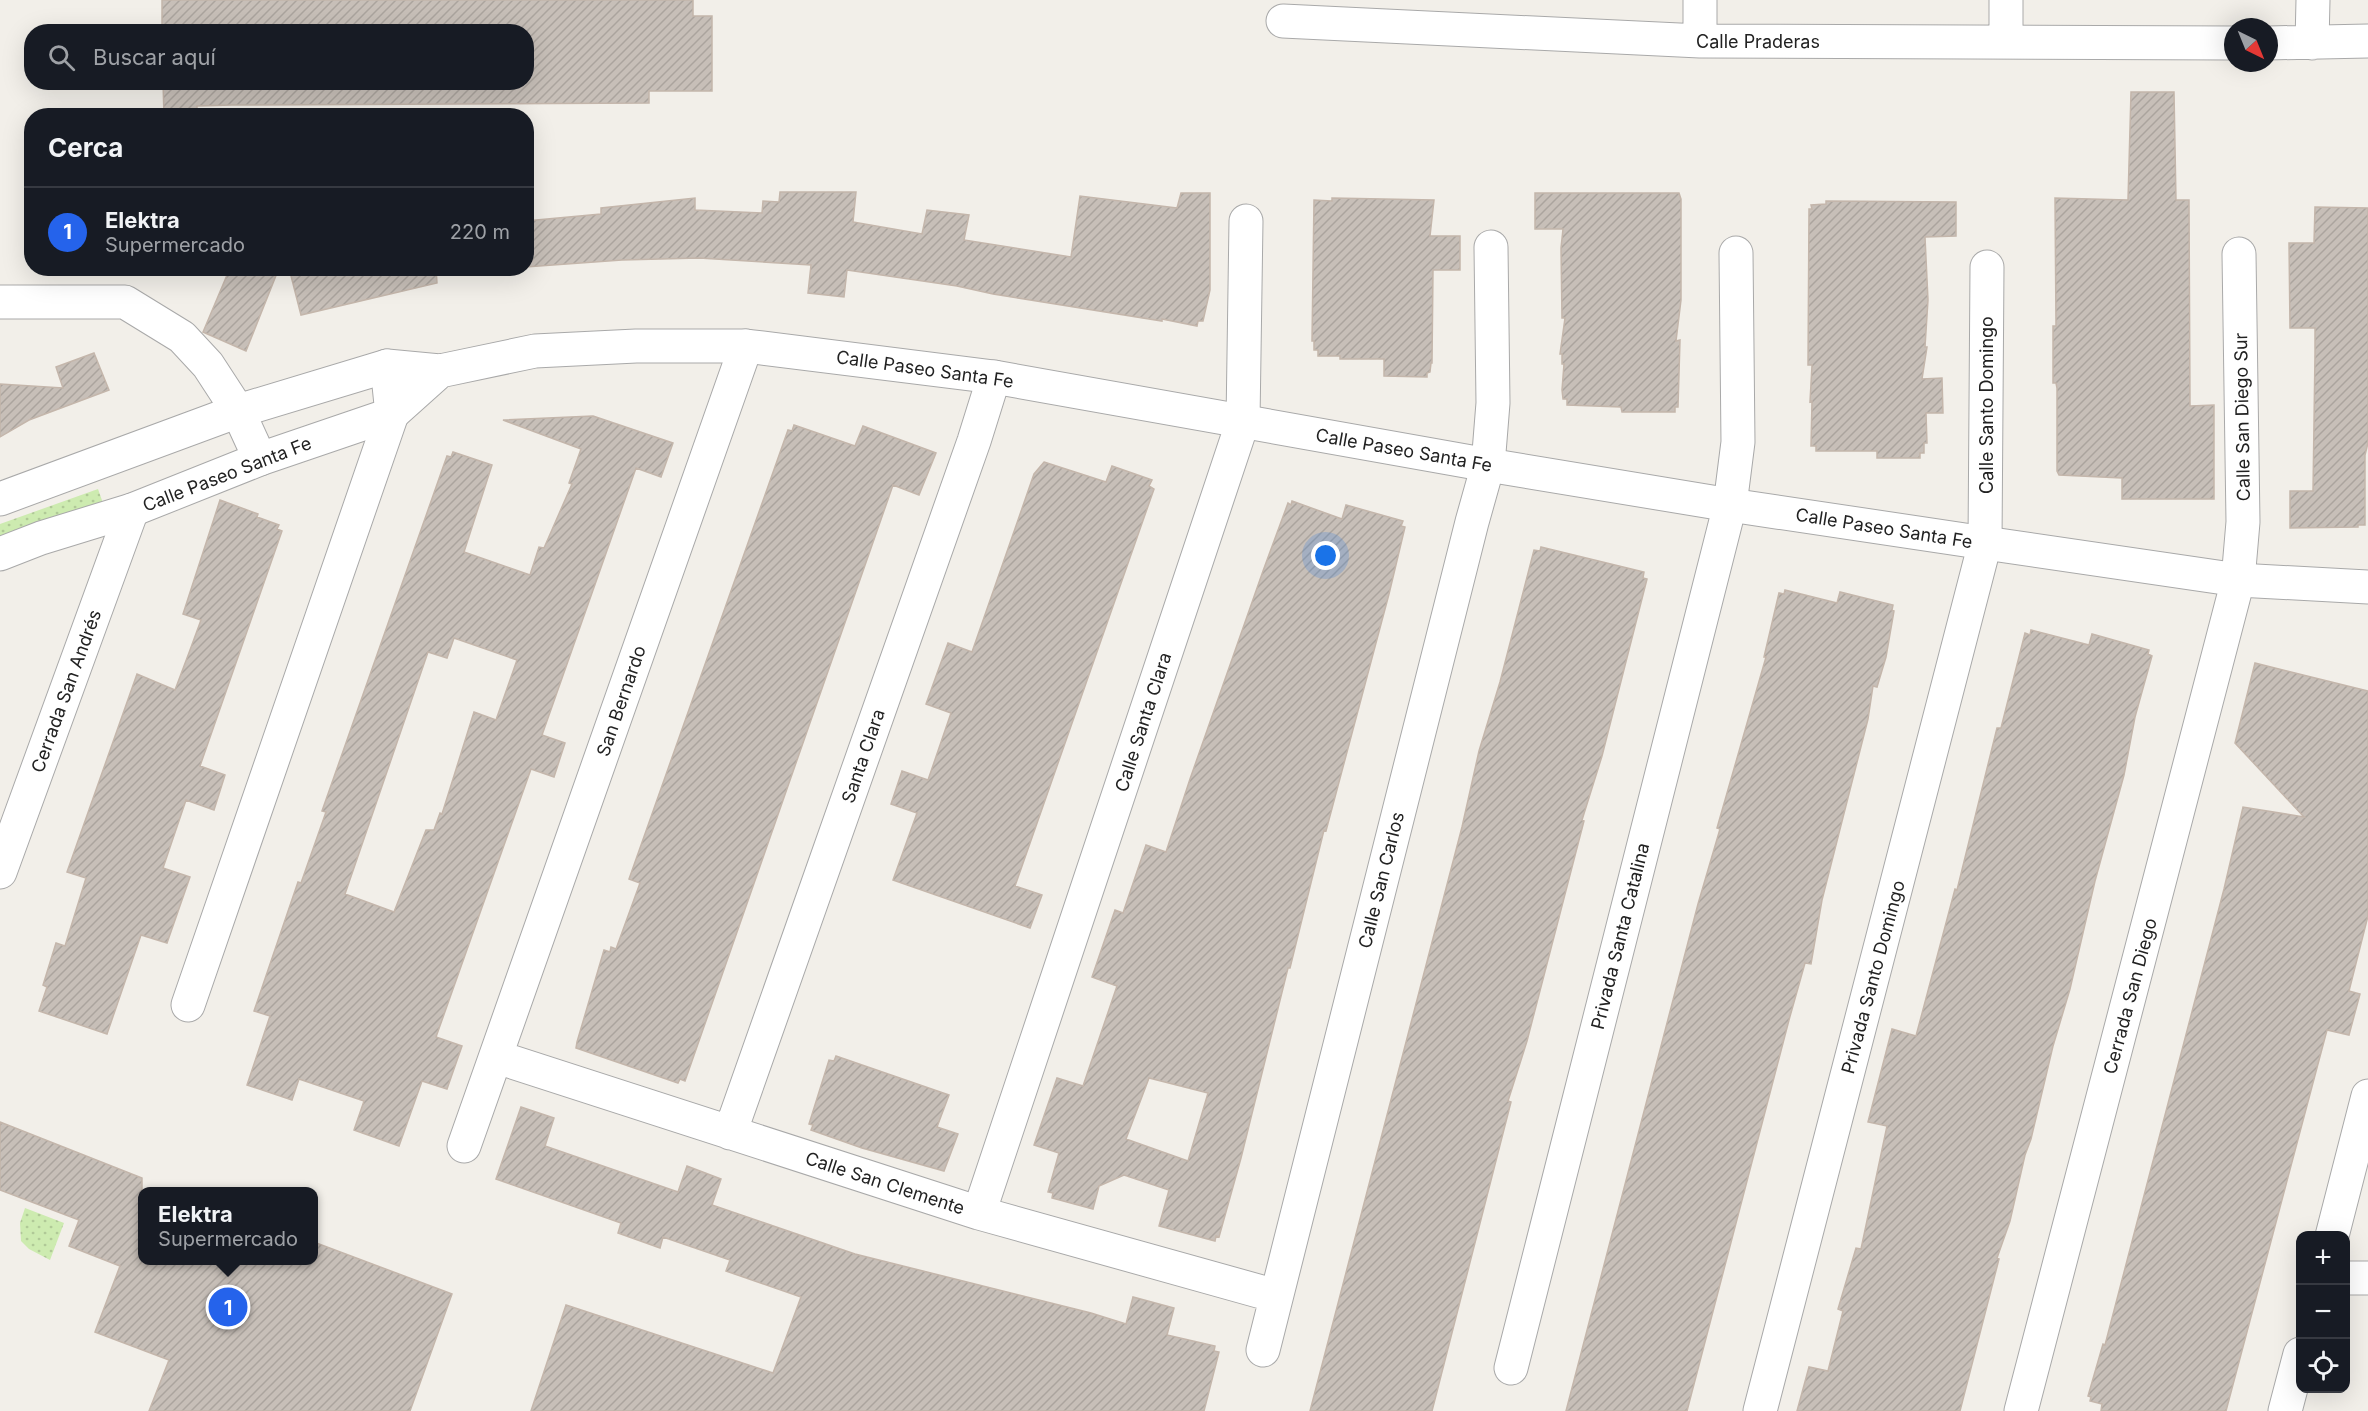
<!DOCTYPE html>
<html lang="es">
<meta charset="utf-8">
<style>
:root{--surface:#171b24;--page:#20242c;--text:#f1f3f6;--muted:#9ea1a6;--line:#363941;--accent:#2563eb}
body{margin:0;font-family:Inter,sans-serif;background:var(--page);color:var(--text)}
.controls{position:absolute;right:18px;bottom:18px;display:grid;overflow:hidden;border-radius:12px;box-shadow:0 6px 24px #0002}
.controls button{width:54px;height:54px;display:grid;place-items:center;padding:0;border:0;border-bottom:2px solid var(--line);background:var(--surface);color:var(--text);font:30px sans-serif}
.compass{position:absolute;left:2224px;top:18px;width:54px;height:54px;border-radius:50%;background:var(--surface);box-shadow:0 6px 24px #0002;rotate:137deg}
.you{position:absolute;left:1326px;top:556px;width:21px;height:21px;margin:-15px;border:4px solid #fff;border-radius:50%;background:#1a73e8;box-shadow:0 0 0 9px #1a73e833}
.badge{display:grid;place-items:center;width:39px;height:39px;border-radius:50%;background:var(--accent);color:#fff;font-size:20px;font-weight:700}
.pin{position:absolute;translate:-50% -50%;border:3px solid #fff;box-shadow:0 2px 6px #0006}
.popup{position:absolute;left:138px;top:1187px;width:180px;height:78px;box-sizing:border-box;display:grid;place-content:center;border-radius:12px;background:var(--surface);filter:drop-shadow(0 2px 4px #0005);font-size:20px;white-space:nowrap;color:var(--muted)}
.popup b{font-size:22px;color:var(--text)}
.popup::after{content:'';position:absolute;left:50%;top:100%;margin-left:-12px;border:12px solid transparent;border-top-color:var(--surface)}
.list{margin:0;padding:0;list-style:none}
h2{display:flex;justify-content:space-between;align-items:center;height:78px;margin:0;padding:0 24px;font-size:26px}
h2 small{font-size:20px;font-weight:400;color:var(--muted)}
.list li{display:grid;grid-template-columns:39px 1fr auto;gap:18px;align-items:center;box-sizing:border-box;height:90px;padding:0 24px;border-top:2px solid var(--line)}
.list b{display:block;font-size:22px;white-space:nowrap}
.list p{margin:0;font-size:20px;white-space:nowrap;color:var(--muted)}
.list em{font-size:20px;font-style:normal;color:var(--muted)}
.icon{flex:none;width:33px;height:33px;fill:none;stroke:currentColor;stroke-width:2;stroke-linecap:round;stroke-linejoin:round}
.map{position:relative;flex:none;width:2368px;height:1411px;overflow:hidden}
.search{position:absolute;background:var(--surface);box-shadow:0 6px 24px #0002;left:24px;top:24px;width:510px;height:66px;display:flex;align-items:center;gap:15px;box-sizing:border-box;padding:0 21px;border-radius:24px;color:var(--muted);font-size:22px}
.panel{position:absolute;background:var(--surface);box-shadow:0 6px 24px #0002;left:24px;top:108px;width:510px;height:168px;border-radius:24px}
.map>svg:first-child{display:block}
</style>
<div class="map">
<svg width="2368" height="1411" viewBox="0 0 2368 1411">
<defs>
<pattern id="grass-dots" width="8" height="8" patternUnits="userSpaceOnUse" patternTransform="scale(1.5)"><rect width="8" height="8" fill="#cdebb0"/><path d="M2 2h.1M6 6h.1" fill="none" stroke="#b0c997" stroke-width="1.8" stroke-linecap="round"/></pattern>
<pattern id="building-hatch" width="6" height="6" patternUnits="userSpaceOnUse" patternTransform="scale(1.5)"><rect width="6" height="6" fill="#c7bfb8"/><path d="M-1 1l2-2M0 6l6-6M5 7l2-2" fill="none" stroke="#aba49e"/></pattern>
</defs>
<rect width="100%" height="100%" fill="#f2efe9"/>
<path fill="url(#grass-dots)" d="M 98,489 L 104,506 L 0,538 L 0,524 Z
M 25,1208 L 64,1223 L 50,1260 L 29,1249 L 21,1241 L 20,1223 Z"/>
<path fill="url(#building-hatch)" stroke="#c4b6ab" stroke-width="1.5" fill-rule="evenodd" d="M 162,0 L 693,0 L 693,16 L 712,16 L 712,91 L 649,91 L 649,103 L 232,105 L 197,106 L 197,115 L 164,116 L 163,82 L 526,82 L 526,32 L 162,32 Z
M 2131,92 L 2174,92 L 2176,200 L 2189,200 L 2190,406 L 2214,405 L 2214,499 L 2122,499 L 2122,478 L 2059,475 L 2057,471 L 2057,388 L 2056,383 L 2053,383 L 2053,326 L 2056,326 L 2055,198 L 2128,200 Z
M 780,192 L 856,192 L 853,222 L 922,234 L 927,210 L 969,215 L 964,240 L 1071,257 L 1080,196 L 1177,208 L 1181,193 L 1210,193 L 1210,290 L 1203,321 L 1198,321 L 1197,326 L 1162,319 L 1162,321 L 993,294 L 957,286 L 847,270 L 844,297 L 808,293 L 811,265 L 699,258 L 622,260 L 526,267 L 526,221 L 601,214 L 601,208 L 695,198 L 695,210 L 762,213 L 763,201 L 779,202 Z
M 1535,193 L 1679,193 L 1681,199 L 1681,300 L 1676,341 L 1680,340 L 1678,407 L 1675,407 L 1675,412 L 1622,412 L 1621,407 L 1567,405 L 1567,399 L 1563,399 L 1562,390 L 1564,364 L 1562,364 L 1562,354 L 1560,354 L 1565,318 L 1562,318 L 1561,248 L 1563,229 L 1535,229 Z
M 1332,198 L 1434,200 L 1430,236 L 1460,236 L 1460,270 L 1433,270 L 1432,363 L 1431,363 L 1430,372 L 1427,373 L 1427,377 L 1384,376 L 1384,359 L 1340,359 L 1340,356 L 1318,356 L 1318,350 L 1314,350 L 1314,341 L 1312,341 L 1314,200 L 1332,201 Z
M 1826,201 L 1956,202 L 1956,236 L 1925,237 L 1928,300 L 1925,347 L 1927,347 L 1922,379 L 1942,378 L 1943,413 L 1926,413 L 1927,443 L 1924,443 L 1924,453 L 1920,453 L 1920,458 L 1877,458 L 1877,451 L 1816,451 L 1816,446 L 1811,446 L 1812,401 L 1810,402 L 1812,365 L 1808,365 L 1809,209 L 1812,209 L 1811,205 L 1826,204 Z
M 2315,207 L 2368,208 L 2368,443 L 2365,455 L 2365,525 L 2358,525 L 2358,527 L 2290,528 L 2290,491 L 2313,491 L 2315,354 L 2315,328 L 2290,328 L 2289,243 L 2314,243 Z
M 230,268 L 279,268 L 246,351 L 203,332 Z
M 289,268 L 436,268 L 437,283 L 301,315 Z
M 94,353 L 109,390 L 29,420 L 0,437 L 0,384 L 63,388 L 56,367 Z
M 593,416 L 673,443 L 661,477 L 636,468 L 542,735 L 565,743 L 554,777 L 531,769 L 436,1037 L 462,1046 L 447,1089 L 422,1081 L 399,1146 L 354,1130 L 364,1101 L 299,1079 L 292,1100 L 247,1085 L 270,1016 L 254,1011 L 298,882 L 301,883 L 326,812 L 322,811 L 447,456 L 451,457 L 453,452 L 492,465 L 464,552 L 530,575 L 539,547 L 544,548 L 572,484 L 569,483 L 581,449 L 503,420 ZM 454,638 L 517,660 L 496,720 L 474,712 L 442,814 L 440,813 L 434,830 L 426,830 L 394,912 L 345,894 L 428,652 L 447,658 Z
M 794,425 L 855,446 L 863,426 L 936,453 L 919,495 L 893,485 L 685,1081 L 680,1079 L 678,1083 L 576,1048 L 577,1042 L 604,950 L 610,952 L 611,947 L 616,949 L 640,883 L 629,879 L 788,430 L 792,431 Z
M 1044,462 L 1106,482 L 1112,466 L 1152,480 L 1149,486 L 1154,489 L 1015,886 L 1042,895 L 1030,928 L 893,880 L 917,813 L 891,804 L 902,771 L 928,780 L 951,713 L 926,704 L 948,643 L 972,652 L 1034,474 Z
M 220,500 L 258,514 L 257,517 L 279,525 L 277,529 L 282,531 L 200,766 L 225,775 L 214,810 L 186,800 L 163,868 L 190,877 L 167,943 L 141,935 L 107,1034 L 39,1011 L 47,987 L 43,985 L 56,943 L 65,946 L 86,878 L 67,872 L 137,674 L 175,690 L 190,650 L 201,620 L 183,614 Z
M 1292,501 L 1342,519 L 1346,505 L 1403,521 L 1401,526 L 1405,527 L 1389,594 L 1326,831 L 1324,830 L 1290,968 L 1288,968 L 1241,1158 L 1219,1237 L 1216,1236 L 1215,1241 L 1159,1226 L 1169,1190 L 1124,1175 L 1099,1186 L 1093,1209 L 1052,1198 L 1053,1193 L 1048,1192 L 1059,1153 L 1034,1145 L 1057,1078 L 1083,1086 L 1117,986 L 1092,977 L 1115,910 L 1123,913 L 1146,845 L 1166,852 L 1190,779 L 1263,571 L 1288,503 L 1291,505 ZM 1149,1078 L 1208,1093 L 1188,1161 L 1126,1139 Z
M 1541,547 L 1644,572 L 1643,578 L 1647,579 L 1602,756 L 1582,820 L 1584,821 L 1527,1041 L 1508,1101 L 1511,1102 L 1432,1411 L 1310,1411 L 1462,827 L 1479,751 L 1500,682 L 1534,550 L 1540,551 Z
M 1785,590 L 1837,603 L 1840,592 L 1893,605 L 1892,610 L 1894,611 L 1886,657 L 1877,687 L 1873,686 L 1868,719 L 1822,900 L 1811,964 L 1805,963 L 1789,1020 L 1687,1411 L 1566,1411 L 1698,904 L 1720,829 L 1717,828 L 1766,657 L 1764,657 L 1779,593 L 1784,594 Z
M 2031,630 L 2089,645 L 2092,634 L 2149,650 L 2148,654 L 2152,656 L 2135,717 L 2124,775 L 2095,881 L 2070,989 L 2053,1046 L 2031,1139 L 2025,1155 L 2010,1221 L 1997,1258 L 1999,1259 L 1960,1411 L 1797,1411 L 1809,1367 L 1828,1371 L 1843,1311 L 1838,1309 L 1856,1248 L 1861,1249 L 1887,1126 L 1868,1122 L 1892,1029 L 1916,1036 L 1955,889 L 1957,890 L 1997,728 L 2001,728 L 2025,633 L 2030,635 Z
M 2255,663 L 2368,691 L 2368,916 L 2349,991 L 2360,994 L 2349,1035 L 2327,1030 L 2226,1411 L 2101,1411 L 2102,1404 L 2090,1401 L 2091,1397 L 2088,1396 L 2103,1344 L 2105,1345 L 2224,889 L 2243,807 L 2304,817 L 2235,743 Z
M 836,1056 L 949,1095 L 937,1127 L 958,1134 L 944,1171 L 862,1148 L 811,1130 L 813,1125 L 809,1124 L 829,1060 L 834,1061 Z
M 521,1107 L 554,1118 L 545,1146 L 678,1192 L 687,1166 L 721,1179 L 712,1205 L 855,1254 L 1091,1313 L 1126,1324 L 1133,1297 L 1174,1308 L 1167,1335 L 1215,1346 L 1214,1351 L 1219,1352 L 1204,1411 L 531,1411 L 566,1305 L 773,1373 L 801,1297 L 726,1271 L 730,1260 L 663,1237 L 660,1248 L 618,1233 L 621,1223 L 496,1179 Z
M 0,1122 L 142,1178 L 142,1260 L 314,1260 L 314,1242 L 452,1294 L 410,1411 L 149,1411 L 169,1360 L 95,1332 L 120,1266 L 69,1246 L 79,1220 L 0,1190 Z"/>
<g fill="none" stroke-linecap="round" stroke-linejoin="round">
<defs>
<path id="minor" d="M 1283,21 L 1700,41 L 2233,43
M 1700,41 L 1700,0
M 2006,42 L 2006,0
M 2269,43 L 2368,41
M 2312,43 L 2313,0
M 0,302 L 125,302 L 182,337 L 208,365 L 238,411 L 260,459
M 0,872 L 132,510
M 188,1005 L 392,414 L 387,366
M 497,1057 L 979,1213 L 1276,1296
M 730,1133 L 974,441 L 994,377
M 464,1146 L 746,346
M 979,1213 L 1243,421 L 1246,221
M 2332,1236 L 2368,1096
M 2346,1278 L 2368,1278
M 1263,1350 L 1472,522 L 1488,465 L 1493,403 L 1491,247
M 1511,1368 L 1730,505 L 1738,442 L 1736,253
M 1760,1411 L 1985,543 L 1987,267
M 2021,1411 L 2238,580 L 2243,522 L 2239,254
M 2285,1411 L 2300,1354"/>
<path id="tertiary" d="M 0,499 L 238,411 L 387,366 L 440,371 L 535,351 L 636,346 L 746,346 L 994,377 L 1488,465 L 1730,505 L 1985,543 L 2238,580 L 2368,587
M 0,554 L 41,538 L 132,510 L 260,459 L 392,414 L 440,371"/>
</defs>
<use href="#minor" stroke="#a9a9a9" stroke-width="35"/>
<use href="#tertiary" stroke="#a9a9a9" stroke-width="35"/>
<use href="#minor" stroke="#fff" stroke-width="33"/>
<use href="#tertiary" stroke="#fff" stroke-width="33"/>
</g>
<g text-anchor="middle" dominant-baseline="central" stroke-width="6" stroke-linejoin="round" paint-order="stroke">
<g font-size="18" fill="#222" stroke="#fff">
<text x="1758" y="41">Calle Praderas</text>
<text transform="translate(925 369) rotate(8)">Calle Paseo Santa Fe</text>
<text transform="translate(1986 405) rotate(-90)">Calle Santo Domingo</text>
<text transform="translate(2242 417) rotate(-91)">Calle San Diego Sur</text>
<text transform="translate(1404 450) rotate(10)">Calle Paseo Santa Fe</text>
<text transform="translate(227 474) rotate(-21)">Calle Paseo Santa Fe</text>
<text transform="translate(1884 528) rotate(9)">Calle Paseo Santa Fe</text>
<text transform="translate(66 691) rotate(-70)">Cerrada San Andrés</text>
<text transform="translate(621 701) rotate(-71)">San Bernardo</text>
<text transform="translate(1143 722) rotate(-72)">Calle Santa Clara</text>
<text transform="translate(863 756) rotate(-71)">Santa Clara</text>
<text transform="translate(1381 880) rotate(-76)">Calle San Carlos</text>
<text transform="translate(1620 936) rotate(-76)">Privada Santa Catalina</text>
<text transform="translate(1873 977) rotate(-75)">Privada Santo Domingo</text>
<text transform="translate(2130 996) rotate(-75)">Cerrada San Diego</text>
<text transform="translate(885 1183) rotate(18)">Calle San Clemente</text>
</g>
</g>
</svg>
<div class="controls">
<button>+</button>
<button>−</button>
<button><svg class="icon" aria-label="locate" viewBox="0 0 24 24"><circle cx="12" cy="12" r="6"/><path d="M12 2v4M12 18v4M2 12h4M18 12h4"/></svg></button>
</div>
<svg class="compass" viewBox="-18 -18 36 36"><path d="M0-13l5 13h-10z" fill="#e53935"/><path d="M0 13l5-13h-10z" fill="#9ea1a6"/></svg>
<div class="you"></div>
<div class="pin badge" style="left:228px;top:1307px">1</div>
<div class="popup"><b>Elektra</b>Supermercado</div>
<div class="search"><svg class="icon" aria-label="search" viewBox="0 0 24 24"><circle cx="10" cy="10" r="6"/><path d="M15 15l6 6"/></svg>Buscar aquí</div>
<section class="panel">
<h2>Cerca<small></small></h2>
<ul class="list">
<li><span class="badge">1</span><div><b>Elektra</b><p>Supermercado</p></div><em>220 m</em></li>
</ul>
</section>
</div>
